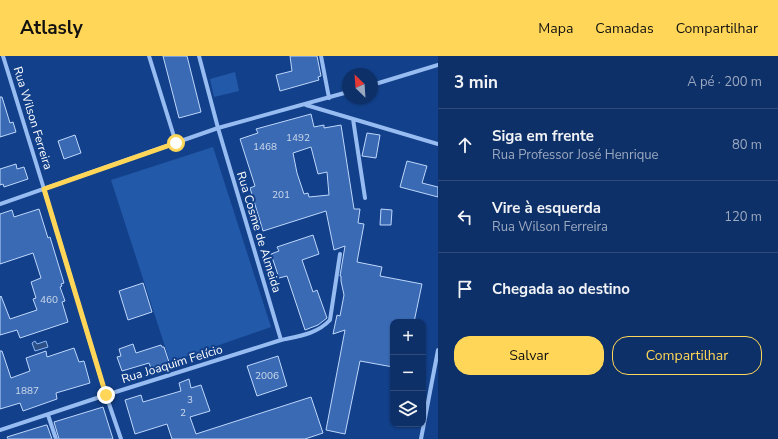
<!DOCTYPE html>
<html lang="pt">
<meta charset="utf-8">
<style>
:root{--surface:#0e3068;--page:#17386e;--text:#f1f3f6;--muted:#9ba9c0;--line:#2e4b7c;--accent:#ffd657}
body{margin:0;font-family:"Nunito Sans",sans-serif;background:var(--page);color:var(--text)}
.controls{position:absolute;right:12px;bottom:12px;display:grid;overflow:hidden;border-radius:8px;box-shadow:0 1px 3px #0004}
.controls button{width:36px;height:36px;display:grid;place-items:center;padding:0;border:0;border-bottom:1px solid var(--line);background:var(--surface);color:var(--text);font:20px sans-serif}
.compass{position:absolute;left:342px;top:12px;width:36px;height:36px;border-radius:50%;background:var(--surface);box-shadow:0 1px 3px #0004;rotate:335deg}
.stop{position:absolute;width:12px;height:12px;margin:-9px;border:3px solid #ffd657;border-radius:50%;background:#fff}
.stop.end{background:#ffd657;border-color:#fff;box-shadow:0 1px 4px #0008}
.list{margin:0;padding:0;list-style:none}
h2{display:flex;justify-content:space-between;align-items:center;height:52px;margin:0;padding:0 16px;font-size:17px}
h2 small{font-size:13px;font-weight:400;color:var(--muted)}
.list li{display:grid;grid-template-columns:26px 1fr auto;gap:12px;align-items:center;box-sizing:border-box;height:72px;padding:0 16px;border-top:1px solid var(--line)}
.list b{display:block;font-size:15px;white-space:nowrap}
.list p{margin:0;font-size:13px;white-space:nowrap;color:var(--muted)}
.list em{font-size:13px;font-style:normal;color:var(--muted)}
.actions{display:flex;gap:8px;padding:12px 16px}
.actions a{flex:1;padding:9px 0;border:1px solid var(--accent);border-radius:16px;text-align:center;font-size:14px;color:var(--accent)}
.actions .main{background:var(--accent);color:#111}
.icon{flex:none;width:22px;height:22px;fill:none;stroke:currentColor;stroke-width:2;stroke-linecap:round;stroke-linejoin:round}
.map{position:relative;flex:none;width:438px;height:383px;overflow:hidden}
header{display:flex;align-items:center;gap:24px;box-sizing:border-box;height:56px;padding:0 20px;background:var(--accent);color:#111}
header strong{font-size:19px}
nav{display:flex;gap:22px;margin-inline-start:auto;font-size:14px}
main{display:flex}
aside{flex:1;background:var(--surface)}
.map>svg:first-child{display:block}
</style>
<header>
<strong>Atlasly</strong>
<nav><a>Mapa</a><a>Camadas</a><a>Compartilhar</a></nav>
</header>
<main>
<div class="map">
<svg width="438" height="383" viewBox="0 0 438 383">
<rect width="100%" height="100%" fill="#12408a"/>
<path fill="#2359a9" d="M 235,16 L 239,35 L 214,41 L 210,23 Z
M 213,91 L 271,271 L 170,306 L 111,124 Z"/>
<path fill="#2c4f86" stroke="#89b6f4" d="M 35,285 L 37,288 L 46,285 L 48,291 L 35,295 L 32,287 Z"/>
<path fill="#3a6ab3" stroke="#bed7fc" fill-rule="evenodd" d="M 163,0 L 187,0 L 201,56 L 179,62 Z
M 290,0 L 317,0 L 321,20 L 318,21 L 319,24 L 280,35 L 276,19 L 292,15 Z
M 0,41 L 2,41 L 10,67 L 13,66 L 16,76 L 0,81 Z
M 311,58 L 314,71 L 324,69 L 324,72 L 341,69 L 354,153 L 360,153 L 358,167 L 364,168 L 357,206 L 382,211 L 380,220 L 422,228 L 414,266 L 393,266 L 393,311 L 360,305 L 345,378 L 326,374 L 345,274 L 333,278 L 337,259 L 340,260 L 344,239 L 341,225 L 341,220 L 340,220 L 345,190 L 334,194 L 326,155 L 263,175 L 250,132 L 255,130 L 240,83 L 258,77 L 256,73 ZM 311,91 L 318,118 L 327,116 L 329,139 L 309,141 L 308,137 L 304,138 L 297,117 L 293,97 Z
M 367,77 L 380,79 L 376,102 L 362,100 Z
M 75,79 L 81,97 L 64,103 L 58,85 Z
M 407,105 L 427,110 L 422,127 L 438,131 L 438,141 L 400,131 Z
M 16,108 L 17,113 L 24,111 L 28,123 L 4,131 L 3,128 L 0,129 L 0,113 Z
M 39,153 L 48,182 L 50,181 L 64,227 L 61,228 L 62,230 L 60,231 L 65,245 L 62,246 L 68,266 L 20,282 L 17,274 L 0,279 L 0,241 L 1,240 L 10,263 L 37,254 L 33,243 L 36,242 L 31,226 L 41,222 L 33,197 L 0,208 L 0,158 L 12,154 L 14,161 Z
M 381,153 L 392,154 L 391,169 L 380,169 Z
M 313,179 L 319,198 L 302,204 L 313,236 L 317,234 L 327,262 L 318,269 L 305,274 L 287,220 L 279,222 L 271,198 L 279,195 L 277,191 Z
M 143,227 L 152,256 L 128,264 L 119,235 Z
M 133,288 L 136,297 L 161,289 L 162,291 L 164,291 L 169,306 L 151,312 L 149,307 L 122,315 L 117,301 L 121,300 L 119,293 Z
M 74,292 L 79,306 L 84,305 L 90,327 L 56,337 L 57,343 L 23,355 L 20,347 L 0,353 L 0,295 L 2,295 L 11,322 L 30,315 L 26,302 L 46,295 L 47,301 Z
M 278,300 L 287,330 L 257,340 L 247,310 Z
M 189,323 L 191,332 L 201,329 L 210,355 L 190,361 L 196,378 L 311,341 L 323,377 L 305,383 L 172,383 L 167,368 L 135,378 L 125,344 L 141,339 L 143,346 L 181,335 L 179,327 Z
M 103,351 L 113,383 L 59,383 L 54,366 Z
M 46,369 L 47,369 L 52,383 L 8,383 L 7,381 Z"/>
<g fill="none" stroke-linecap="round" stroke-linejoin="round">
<path stroke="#97bcf1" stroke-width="4" d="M 3,0 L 44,133 L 106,339 L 121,383
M 149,0 L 176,87
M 199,0 L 218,72 L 281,284
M 321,0 L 329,42
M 372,29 L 438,9
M 306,49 L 438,88
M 353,63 L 365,142
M 0,148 L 218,72 L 348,36
M 48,359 L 56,383
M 0,374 L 106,339 L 281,284 C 299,280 317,278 330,264 L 340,198
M 421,383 L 438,294"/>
</g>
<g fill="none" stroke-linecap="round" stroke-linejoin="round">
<path stroke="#ffd657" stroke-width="5" d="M 106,339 L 44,133 L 176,87"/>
</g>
<g text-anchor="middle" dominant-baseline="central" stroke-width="4" stroke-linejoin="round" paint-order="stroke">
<g font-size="10" fill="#cedaec">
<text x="298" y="82">1492</text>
<text x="265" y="91">1468</text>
<text x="281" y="139">201</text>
<text x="49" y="244">460</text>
<text x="267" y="320">2006</text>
<text x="27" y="335">1887</text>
<text x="190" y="344">3</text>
<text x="183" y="357">2</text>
</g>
<g font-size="12" fill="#fff" stroke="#12408a">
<text transform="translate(33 62) rotate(73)">Rua Wilson Ferreira</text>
<text transform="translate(259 176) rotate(73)">Rua Cosme de Almeida</text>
<text transform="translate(172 308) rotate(-17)">Rua Joaquim Felício</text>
</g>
</g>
</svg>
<div class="controls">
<button>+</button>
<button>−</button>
<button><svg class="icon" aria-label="layers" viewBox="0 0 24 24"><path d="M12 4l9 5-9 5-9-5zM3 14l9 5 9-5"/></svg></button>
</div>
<svg class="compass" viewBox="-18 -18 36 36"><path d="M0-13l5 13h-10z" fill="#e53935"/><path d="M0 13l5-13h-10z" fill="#9ba9c0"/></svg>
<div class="stop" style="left:176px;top:87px"></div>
<div class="stop end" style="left:106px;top:339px"></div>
</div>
<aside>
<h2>3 min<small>A pé · 200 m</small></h2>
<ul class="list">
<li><svg class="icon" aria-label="ahead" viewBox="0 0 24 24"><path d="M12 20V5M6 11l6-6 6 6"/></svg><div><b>Siga em frente</b><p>Rua Professor José Henrique</p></div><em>80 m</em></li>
<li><svg class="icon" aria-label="left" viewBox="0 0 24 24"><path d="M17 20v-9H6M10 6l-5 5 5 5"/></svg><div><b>Vire à esquerda</b><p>Rua Wilson Ferreira</p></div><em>120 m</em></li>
<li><svg class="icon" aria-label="arrive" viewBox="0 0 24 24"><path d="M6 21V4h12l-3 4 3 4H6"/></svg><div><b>Chegada ao destino</b></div></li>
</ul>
<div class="actions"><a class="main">Salvar</a><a>Compartilhar</a></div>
</aside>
</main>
